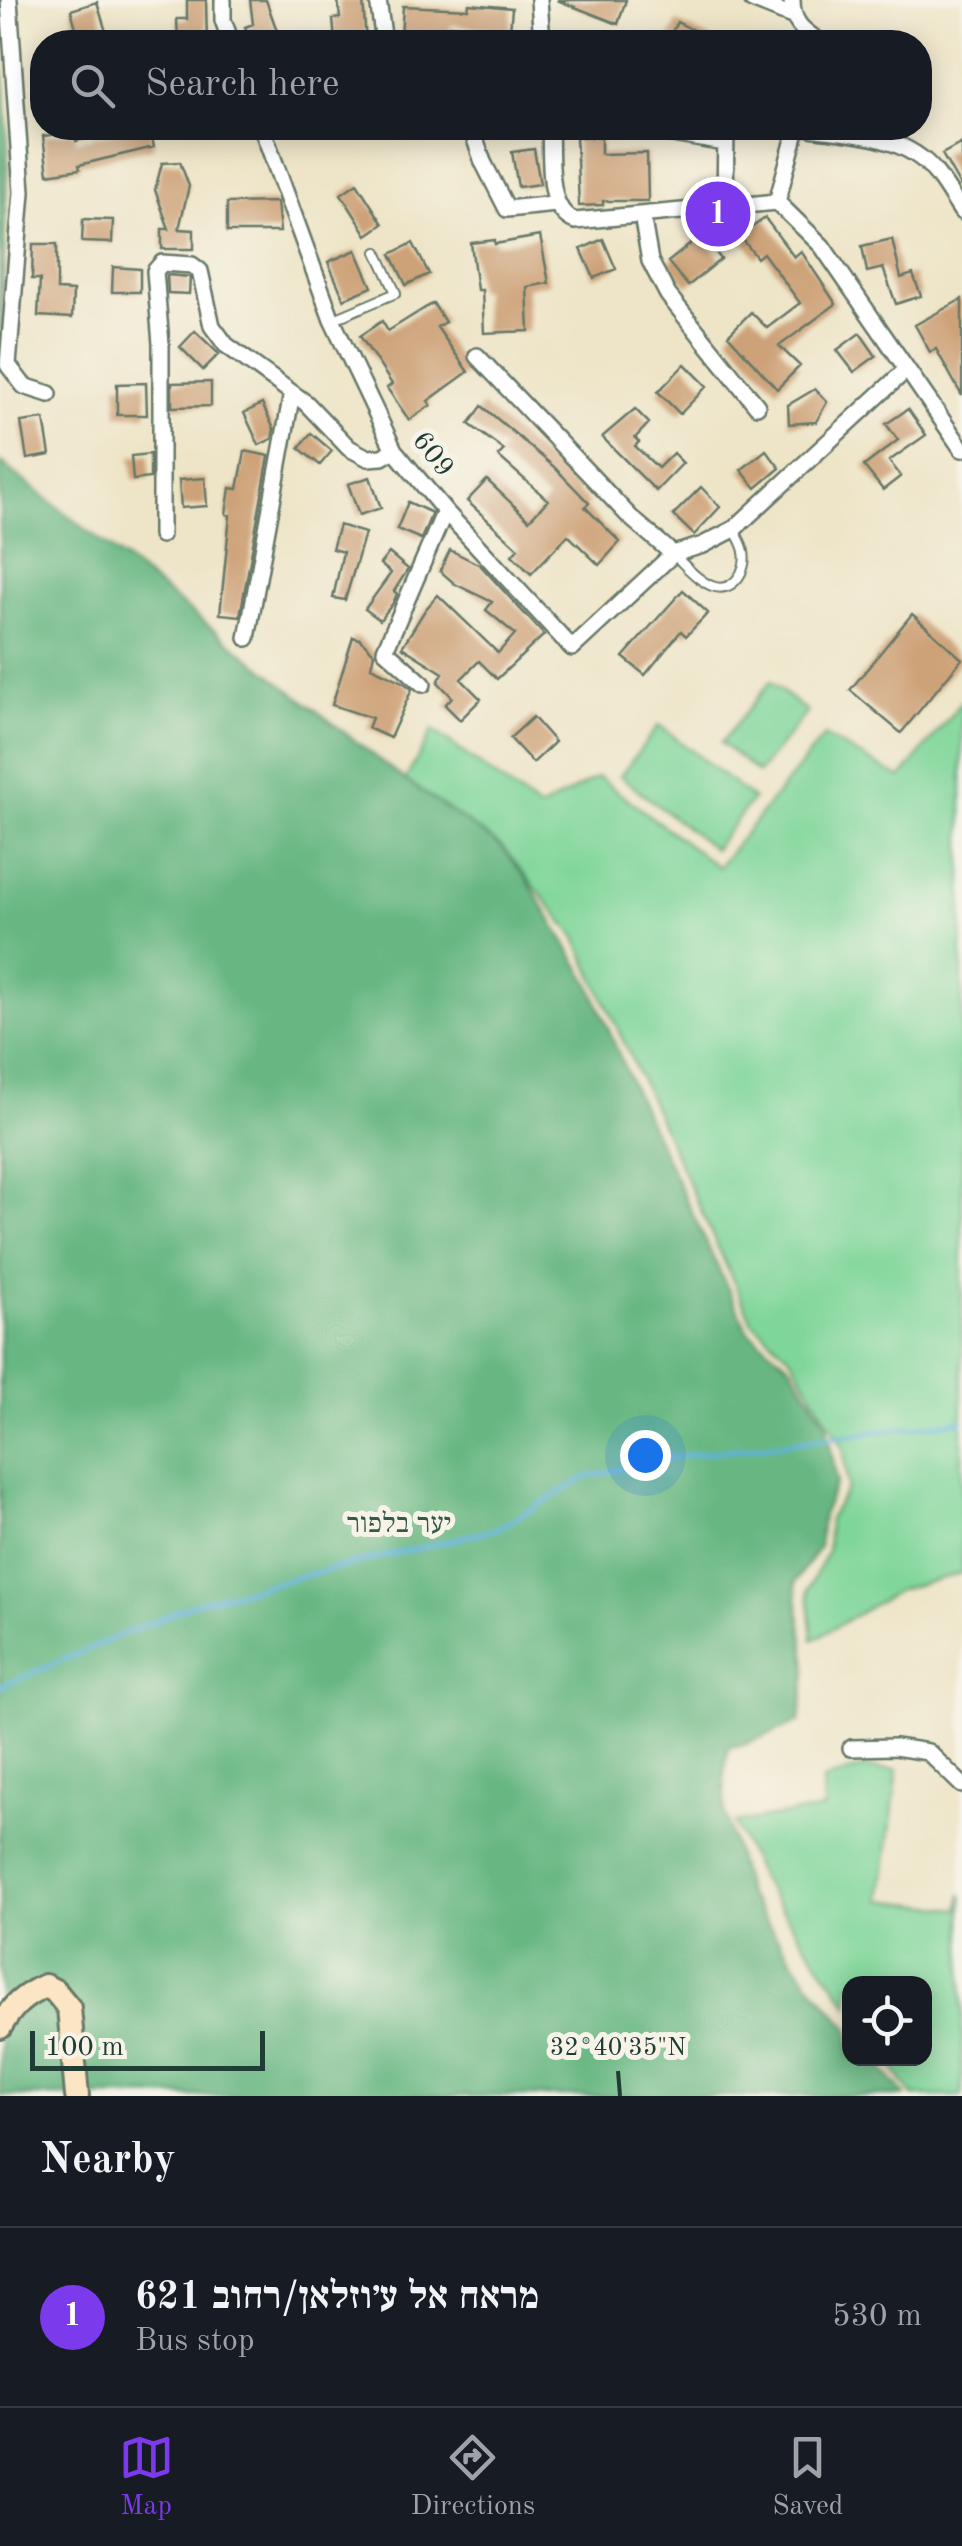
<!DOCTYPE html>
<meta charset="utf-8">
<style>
:root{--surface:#171b24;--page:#242831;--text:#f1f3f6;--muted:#9ea1a6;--line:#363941;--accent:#7c3aed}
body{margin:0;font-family:"Old Standard TT","Frank Ruhl Libre",serif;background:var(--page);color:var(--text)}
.controls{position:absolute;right:30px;bottom:30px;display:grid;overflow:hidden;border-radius:20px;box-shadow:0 5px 25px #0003}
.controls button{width:90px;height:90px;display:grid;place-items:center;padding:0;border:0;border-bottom:2px solid var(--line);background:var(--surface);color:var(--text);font:50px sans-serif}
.scale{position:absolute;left:30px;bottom:25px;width:235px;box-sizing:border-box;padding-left:10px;border:5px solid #1f3d34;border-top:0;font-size:28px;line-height:35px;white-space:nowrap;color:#1f3d34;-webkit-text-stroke:8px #f7f3e8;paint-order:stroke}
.you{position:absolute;left:645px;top:1455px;width:35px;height:35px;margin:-25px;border:8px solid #fff;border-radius:50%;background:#1a73e8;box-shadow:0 0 0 15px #1a73e833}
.badge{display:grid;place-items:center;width:65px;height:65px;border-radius:50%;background:var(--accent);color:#fff;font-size:32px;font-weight:700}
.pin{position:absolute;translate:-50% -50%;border:5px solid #fff;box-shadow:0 2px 10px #0006}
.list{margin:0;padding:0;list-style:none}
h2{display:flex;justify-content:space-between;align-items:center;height:130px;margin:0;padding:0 40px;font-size:42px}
h2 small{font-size:32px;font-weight:400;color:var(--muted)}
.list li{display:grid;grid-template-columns:65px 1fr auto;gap:30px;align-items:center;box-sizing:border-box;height:180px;padding:0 40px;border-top:2px solid var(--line)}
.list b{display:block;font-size:38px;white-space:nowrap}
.list p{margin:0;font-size:32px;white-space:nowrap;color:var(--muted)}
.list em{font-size:32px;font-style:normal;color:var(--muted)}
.icon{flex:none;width:55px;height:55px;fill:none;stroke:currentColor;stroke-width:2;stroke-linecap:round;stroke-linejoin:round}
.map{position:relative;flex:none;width:962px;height:2096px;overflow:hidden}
.search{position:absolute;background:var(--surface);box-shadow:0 5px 25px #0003;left:30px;right:30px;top:30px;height:110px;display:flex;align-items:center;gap:25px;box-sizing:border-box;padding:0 35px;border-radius:40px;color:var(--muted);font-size:38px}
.sheet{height:310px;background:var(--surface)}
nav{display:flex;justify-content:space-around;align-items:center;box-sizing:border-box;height:140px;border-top:2px solid var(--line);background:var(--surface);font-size:28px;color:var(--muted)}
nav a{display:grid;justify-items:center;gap:5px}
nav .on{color:var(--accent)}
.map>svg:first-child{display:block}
</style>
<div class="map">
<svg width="962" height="2096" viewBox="0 0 962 2096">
<rect width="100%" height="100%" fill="#f7f3e8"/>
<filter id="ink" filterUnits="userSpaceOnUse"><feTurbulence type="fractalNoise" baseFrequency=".01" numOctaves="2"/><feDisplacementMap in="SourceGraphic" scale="20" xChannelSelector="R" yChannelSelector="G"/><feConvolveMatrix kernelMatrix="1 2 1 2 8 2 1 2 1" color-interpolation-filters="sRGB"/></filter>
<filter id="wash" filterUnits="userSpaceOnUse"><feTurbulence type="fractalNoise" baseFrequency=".0048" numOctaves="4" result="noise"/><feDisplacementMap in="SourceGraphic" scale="40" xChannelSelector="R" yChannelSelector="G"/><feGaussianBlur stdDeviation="2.25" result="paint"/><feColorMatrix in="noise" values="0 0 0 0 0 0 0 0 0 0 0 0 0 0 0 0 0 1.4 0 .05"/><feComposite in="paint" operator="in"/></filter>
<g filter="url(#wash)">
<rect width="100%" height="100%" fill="#eee5c8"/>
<path fill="#7fd69a" stroke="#4f8a67" stroke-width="2.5" d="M 770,682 L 807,712 L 758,773 L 721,743 Z
M 962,701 L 962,1573 L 899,1590 L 813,1640 L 808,1590 L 827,1551 L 829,1518 L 848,1488 L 843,1447 L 791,1357 L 752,1322 L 575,936 L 502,847 L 405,780 L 433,730 L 539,809 L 598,777 L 718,867 L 824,736 L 901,778 Z
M 659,725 L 753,799 L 714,849 L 620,776 Z
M 862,1768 L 898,1770 L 881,1900 L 959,1909 L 962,1893 L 962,2096 L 913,2096 L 887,2059 L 924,2058 L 924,1984 L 850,1984 L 849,2005 L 761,1880 L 734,1823 L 824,1809 L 823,1780 Z"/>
<path fill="#67b782" stroke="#437a5b" stroke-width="2.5" d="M 0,0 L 8,147 L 0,358 Z
M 0,462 L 405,780 L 502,847 L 526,878 L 589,982 L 633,1088 L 748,1331 L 791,1366 L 826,1423 L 837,1481 L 822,1515 L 819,1547 L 795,1583 L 807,1666 L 800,1721 L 746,1744 L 729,1747 L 724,1772 L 725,1813 L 747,1894 L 808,1981 L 849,2029 L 850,2058 L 874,2059 L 906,2096 L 0,2096 Z"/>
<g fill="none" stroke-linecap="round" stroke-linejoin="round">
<path stroke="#5eb2da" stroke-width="5" d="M 0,1687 L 201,1601 L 497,1529 L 587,1477 L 673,1457 L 962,1421"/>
</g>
<g id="blocks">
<path fill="#cda278" d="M 187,0 L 206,0 L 207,42 L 178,42 L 177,19 L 187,19 Z
M 250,0 L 266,0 L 281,42 L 251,42 L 245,27 L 253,24 Z
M 338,0 L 363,0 L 366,42 L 335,42 L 333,19 L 340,18 Z
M 557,0 L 626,0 L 618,24 Z
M 97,2 L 109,42 L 80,42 L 71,10 Z
M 469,4 L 512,8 L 510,31 L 451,25 L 450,39 L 401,37 L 403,6 L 468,9 Z
M 677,22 L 717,42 L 667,42 Z
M 134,128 L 150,128 L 154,147 L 79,165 L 80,169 L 48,174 L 43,136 L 74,132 L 76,141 Z
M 576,137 L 601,137 L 601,154 L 647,153 L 648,201 L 603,201 L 603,205 L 579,206 Z
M 962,143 L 962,189 L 942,154 Z
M 534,149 L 540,184 L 518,187 L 512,152 Z
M 180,162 L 189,186 L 179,229 L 194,230 L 194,249 L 162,249 L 162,229 L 169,229 L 155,190 L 162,163 Z
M 357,183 L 383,224 L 367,235 L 341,194 Z
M 277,202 L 280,232 L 227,232 L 227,203 Z
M 765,218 L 794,257 L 801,251 L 836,304 L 779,346 L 800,366 L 777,389 L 728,335 L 751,312 L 767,328 L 800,303 L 763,253 L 757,258 L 740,236 Z
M 83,219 L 113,220 L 112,243 L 82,242 Z
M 702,235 L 721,259 L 688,286 L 668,262 Z
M 540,236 L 549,283 L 527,287 L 529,331 L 484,333 L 482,290 L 477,290 L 471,243 L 495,240 L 495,244 Z
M 603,239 L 616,269 L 594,278 L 581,249 Z
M 892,239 L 901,278 L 913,274 L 921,296 L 896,304 L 883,268 L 867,272 L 862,246 Z
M 413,243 L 429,274 L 406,285 L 391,254 Z
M 33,244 L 57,244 L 57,290 L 73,291 L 72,318 L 38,316 L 40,279 L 32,279 Z
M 356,250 L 372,287 L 344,299 L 328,262 Z
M 113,267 L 140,269 L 140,292 L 112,292 Z
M 167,275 L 190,277 L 189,294 L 168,293 Z
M 962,299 L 962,396 L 936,349 L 930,352 L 915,325 Z
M 433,303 L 445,322 L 437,327 L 468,372 L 428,401 L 431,405 L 409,420 L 387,388 L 392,384 L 360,336 L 382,321 L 388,331 Z
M 195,331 L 219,354 L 203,370 L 180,347 Z
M 860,333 L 876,356 L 854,372 L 837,350 Z
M 685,364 L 707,386 L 680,414 L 658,392 Z
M 211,382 L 211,406 L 172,407 L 172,383 Z
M 146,383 L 147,415 L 117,415 L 117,384 Z
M 815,389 L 827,402 L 816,422 L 789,424 L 788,405 Z
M 262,404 L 274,429 L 272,439 L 259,445 L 244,413 Z
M 482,406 L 553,466 L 589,503 L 585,507 L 620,542 L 599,565 L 568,535 L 531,574 L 512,555 L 518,548 L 467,501 L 487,480 L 529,520 L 548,500 L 498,456 L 504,450 L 469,424 Z
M 635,409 L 649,423 L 635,438 L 639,442 L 635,446 L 658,468 L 673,453 L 683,463 L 656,491 L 602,437 Z
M 908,409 L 926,435 L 889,461 L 901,476 L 883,490 L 864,466 L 898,440 L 886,424 Z
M 44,419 L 50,455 L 27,459 L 21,422 Z
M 311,433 L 332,451 L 320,465 L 299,448 Z
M 766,450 L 780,468 L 756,488 L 741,470 Z
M 245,451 L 269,456 L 240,616 L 220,614 L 230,515 L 226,514 L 230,488 L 238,489 Z
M 150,454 L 150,478 L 133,480 L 131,456 Z
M 370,477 L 381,508 L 359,515 L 348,484 Z
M 205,478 L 207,506 L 181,508 L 179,480 Z
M 701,487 L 720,507 L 694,535 L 673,515 Z
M 408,502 L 432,513 L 421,539 L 397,529 Z
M 339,525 L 365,533 L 345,600 L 333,598 L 343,552 L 332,549 Z
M 450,550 L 480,565 L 544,635 L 497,679 L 479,661 L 461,679 L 481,699 L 460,720 L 445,705 L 452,697 L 438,682 L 443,673 L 402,647 L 425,610 L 438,595 L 498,653 L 515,634 L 486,610 L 492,602 L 455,584 L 440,571 Z
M 389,553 L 408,569 L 394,591 L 397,594 L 393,603 L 380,620 L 365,609 L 391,573 L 380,564 Z
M 683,590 L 708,613 L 686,636 L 681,631 L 645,675 L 623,657 Z
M 912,614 L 962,659 L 901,733 L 850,690 Z
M 353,637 L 360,639 L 374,653 L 371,667 L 403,682 L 412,689 L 390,738 L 368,728 L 372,718 L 332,705 Z
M 533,717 L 555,742 L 533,763 L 510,738 Z"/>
</g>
</g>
<g filter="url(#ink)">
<use href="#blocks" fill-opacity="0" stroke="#677868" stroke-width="2.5"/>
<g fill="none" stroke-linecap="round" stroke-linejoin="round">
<defs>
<path id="lane" d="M 332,320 L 396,293 L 377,252
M 673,554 C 685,565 697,580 712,586 C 732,594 748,571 744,552 C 743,544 737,536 734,529"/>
<path id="street" d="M 9,0 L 22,192 L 8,365 L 24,386 L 49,394
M 223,0 L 223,20 L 231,42
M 378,0 L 384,42
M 539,0 L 542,42
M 752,0 L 792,16
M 792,0 C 792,23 802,30 820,42
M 262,128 L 332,320 L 394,450 L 445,511 L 572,648 L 673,554
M 471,128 L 483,162 L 507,209 L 556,204
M 550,128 C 552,155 545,210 575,221 L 777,202 L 822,246 L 962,449
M 637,128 L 725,143
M 810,128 C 852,134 906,135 935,172 C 945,184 953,199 962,212
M 777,202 L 797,128
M 725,207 L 726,128
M 642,215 L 650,261 L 668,295 L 757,406
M 477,356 L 630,517 L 673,554 L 703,545 L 734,529 L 907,369
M 161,535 L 161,344 L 155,271 L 162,263 L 192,265 L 200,271 L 212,326 L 226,345 L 306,403 L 349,448 L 368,458 L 382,457 L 394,450
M 247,638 L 292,393
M 423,684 L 385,650 L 445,511
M 851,1748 L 895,1747 L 928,1752 L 962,1785"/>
<path id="secondary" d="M 0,2027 C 12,2006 23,1996 45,1986 L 55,1991 L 69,2008 L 77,2096"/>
</defs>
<use href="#lane" stroke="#677868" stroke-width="12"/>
<use href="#street" stroke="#677868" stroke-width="20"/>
<use href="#secondary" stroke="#677868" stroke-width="28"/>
<use href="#lane" stroke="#fff" stroke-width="8"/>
<use href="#street" stroke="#fff" stroke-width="15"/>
<use href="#secondary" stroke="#fce5c4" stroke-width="22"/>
</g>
</g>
<path fill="none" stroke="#1f3d34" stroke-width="4" d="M 618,2071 L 620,2096"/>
<g text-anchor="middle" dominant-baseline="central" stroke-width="10" stroke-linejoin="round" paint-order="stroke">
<g font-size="28" fill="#1f3d34" stroke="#f7f3e8">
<text transform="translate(432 455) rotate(52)">609</text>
</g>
<g font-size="28" fill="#325c48" stroke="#f7f3e8">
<text x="399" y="1525">יער בלפור</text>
</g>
</g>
<g font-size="25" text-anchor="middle" fill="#1f3d34" stroke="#f7f3e8" stroke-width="10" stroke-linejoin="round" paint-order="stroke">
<text x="618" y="2055">32°40'35"N</text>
</g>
</svg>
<div class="controls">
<button><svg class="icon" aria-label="locate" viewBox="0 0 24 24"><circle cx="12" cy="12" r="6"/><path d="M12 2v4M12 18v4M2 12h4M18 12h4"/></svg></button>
</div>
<div class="scale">100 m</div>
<div class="you"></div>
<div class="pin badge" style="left:718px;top:214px">1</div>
<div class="search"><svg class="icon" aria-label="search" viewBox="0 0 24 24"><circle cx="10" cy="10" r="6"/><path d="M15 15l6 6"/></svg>Search here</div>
</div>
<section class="sheet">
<h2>Nearby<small></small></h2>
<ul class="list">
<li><span class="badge">1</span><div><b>מראח אל ע׳וזלאן/רחוב 621</b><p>Bus stop</p></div><em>530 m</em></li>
</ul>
</section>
<nav>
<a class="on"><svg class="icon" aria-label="map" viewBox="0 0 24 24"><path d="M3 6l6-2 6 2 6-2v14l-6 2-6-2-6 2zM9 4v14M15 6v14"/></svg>Map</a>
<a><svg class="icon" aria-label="directions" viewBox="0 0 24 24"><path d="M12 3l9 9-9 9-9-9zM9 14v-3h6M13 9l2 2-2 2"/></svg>Directions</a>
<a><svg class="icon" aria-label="saved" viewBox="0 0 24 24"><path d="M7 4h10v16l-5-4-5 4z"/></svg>Saved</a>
</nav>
